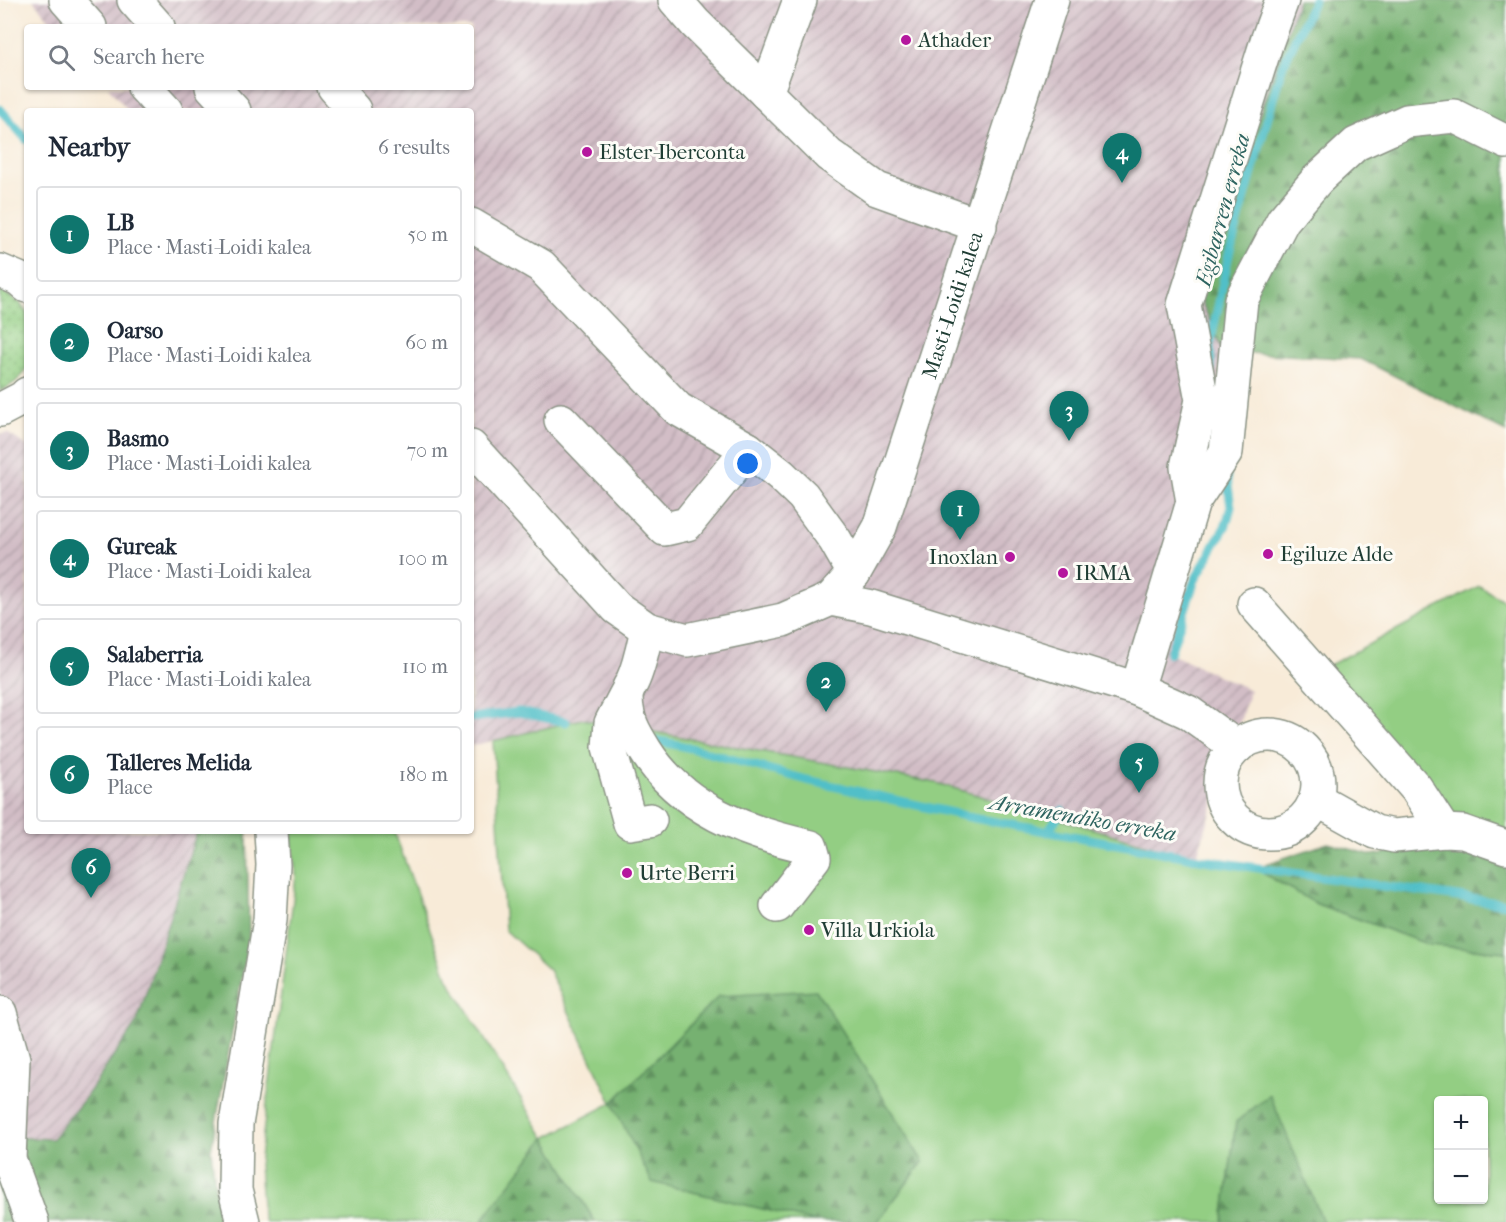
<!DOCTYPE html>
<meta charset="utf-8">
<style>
:root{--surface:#fff;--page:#f6f6f7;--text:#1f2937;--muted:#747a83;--line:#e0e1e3;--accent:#0f766e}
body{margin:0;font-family:"IM FELL French Canon",serif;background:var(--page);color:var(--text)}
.controls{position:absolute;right:18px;bottom:18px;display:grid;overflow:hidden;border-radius:6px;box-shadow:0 2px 4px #0004}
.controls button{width:54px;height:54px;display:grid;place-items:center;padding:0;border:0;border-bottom:2px solid var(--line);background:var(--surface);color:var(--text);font:30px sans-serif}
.you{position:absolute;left:748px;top:464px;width:21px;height:21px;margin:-15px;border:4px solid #fff;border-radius:50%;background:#1a73e8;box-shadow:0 0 0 9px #1a73e833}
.badge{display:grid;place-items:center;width:39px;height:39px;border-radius:50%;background:var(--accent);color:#fff;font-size:20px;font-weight:700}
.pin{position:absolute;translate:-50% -50px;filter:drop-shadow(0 2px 3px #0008)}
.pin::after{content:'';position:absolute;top:32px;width:21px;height:18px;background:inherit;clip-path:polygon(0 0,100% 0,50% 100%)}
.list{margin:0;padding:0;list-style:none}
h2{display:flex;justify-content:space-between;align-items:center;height:78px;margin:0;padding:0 24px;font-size:26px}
h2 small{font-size:20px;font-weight:400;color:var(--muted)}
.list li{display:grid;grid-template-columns:39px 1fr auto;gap:18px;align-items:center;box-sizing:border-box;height:96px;margin:0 12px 12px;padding:0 12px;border:2px solid var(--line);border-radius:6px}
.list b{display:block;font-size:22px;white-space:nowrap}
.list p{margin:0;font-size:20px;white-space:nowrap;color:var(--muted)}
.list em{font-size:20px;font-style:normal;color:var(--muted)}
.icon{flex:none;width:33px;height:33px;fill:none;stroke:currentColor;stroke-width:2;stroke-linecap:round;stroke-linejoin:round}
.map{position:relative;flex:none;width:1506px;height:1222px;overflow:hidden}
.search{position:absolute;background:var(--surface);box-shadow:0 2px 4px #0004;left:24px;top:24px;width:450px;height:66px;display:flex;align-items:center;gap:15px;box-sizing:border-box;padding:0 21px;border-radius:6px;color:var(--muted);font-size:22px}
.panel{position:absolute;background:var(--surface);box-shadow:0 2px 4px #0004;left:24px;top:108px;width:450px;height:726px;border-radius:6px}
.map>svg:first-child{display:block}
</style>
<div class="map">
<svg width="1506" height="1222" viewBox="0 0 1506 1222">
<defs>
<pattern id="industrial-furrows" width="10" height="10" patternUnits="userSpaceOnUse" patternTransform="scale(1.5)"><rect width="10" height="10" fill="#d2bdc6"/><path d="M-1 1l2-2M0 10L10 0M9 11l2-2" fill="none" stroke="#aa9ba2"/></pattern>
<pattern id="forest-firs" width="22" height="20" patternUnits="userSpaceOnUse" patternTransform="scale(1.5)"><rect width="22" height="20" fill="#76b171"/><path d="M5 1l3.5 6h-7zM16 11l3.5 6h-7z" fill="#60915e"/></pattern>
<pattern id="park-dots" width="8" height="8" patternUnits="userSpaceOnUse" patternTransform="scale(1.5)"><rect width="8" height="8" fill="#93ce83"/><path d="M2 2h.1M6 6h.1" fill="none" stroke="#77a86c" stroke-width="1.8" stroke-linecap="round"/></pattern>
</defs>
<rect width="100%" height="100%" fill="#fdfcf7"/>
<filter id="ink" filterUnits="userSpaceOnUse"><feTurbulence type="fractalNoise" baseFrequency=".0167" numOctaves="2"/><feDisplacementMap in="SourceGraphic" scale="12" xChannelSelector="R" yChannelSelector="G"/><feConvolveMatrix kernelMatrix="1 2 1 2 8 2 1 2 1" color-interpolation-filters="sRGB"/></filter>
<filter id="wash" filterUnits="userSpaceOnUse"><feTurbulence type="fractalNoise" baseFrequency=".008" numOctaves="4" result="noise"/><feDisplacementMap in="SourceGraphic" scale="24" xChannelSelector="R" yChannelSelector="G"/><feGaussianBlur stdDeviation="1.35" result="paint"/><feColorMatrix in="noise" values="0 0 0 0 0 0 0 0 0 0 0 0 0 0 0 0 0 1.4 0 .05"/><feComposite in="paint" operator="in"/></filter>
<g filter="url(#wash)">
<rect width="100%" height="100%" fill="#f8ebd8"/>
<path fill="url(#industrial-furrows)" d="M 33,0 L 1298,0 L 1199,295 L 1221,347 L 1209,490 L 1171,654 L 1250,690 L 1196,859 L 936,783 L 582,719 L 471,746 L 471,111 L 129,111 L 108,87 L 471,87 L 471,27 L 56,27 Z
M 7,433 L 27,446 L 27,831 L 197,831 L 137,1023 L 86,1097 L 51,1139 L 4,1137 L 0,1104 L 0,434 Z"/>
<path fill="#93ce83" stroke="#59865c" stroke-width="1.5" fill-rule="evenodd" d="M 1479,586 L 1506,602 L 1506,835 L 1448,815 L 1324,668 Z
M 582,719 L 936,783 L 1196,859 L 1254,868 L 1317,904 L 1430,945 L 1506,952 L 1506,1222 L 1323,1222 L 1270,1096 L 1236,1122 L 1223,1222 L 877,1222 L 923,1162 L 653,1182 L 816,1222 L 595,1222 L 545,1139 L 481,1222 L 265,1222 L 263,1218 L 259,1165 L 296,876 L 291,831 L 394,831 L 448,979 L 545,1138 L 612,1103 L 549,970 L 505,930 L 493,741 ZM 1438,1100 L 1484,1100 L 1484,1200 L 1438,1200 Z"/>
<path fill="url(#forest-firs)" stroke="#4a7752" stroke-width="1.5" d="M 1298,0 L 1506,0 L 1506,432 L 1361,359 L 1248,353 L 1221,347 L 1199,295 Z
M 197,831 L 247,831 L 249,938 L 211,1150 L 219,1222 L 0,1222 L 0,1104 L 4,1137 L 52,1139 L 86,1097 L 137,1022 Z
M 1328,843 L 1372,855 L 1449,843 L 1506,862 L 1506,952 L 1430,945 L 1317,904 L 1254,868 Z
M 816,990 L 923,1162 L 877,1222 L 816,1222 L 652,1182 L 612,1103 L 719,996 Z
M 1270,1095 L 1323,1222 L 1223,1222 L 1236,1122 Z
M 545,1138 L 595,1222 L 481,1222 Z"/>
<path fill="url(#park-dots)" stroke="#59865c" stroke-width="1.5" d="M 0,290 L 20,303 L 27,314 L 27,367 C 21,379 12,386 0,391 Z"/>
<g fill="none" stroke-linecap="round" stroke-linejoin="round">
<path stroke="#51bfc8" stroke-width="9" d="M 0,109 L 27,140
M 1211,368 L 1210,345 L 1229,254 L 1282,67 L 1314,0
M 1170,653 L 1195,580 L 1226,525 L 1231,507 L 1226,471
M 471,718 L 519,712 L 566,722
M 659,741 L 691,748 L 807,780 L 974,818 L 1210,861 L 1506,904
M 1047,832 L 1062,811"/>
</g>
</g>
<g filter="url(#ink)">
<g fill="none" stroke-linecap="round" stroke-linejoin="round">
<defs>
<g id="minor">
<path d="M 66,0 L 90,27"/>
<path d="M 134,0 L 158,27"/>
<path d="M 675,0 L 695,23 L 829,155 L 877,189 L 980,226"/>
<path d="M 144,87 L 166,111"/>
<path d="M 212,87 L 234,111"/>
<path d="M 334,87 L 354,110"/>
<path d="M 766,93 L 800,0"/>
<path d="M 471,225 L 541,266 L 678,409 L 748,449 L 781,475 L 803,496 L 835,540 L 854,573"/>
<path d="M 0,271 L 19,279 L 27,286"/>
<path d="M 0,410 L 23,398 L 27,394"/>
<path d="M 561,420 L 665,529 L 687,524 L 748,449"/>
<path d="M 471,447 L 617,608 L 647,629 L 687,640 L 783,620 L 831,599 L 871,607 L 1137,689 L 1188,712 L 1237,747"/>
<path d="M 1193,502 L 1187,467 L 1202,400 L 1184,305 L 1267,41 L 1282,0"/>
<path id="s1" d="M 831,599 L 854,573 L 880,527 L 1052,0"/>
<path d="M 1254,604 L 1416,788 L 1444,831"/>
<path d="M 647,629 C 643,647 640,665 632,682 C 629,687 626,693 626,699 C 627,721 634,732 645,750 C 681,808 746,833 811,847 L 814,858 L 777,906"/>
<path d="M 1137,689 L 1193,502 L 1226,452 L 1241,300 L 1283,220 L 1317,180 L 1356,144 L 1407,121 L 1454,116 L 1506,142"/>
<path d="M 625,696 L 611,723 L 609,747 L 630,823 L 650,820"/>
<circle cx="1269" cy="784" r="49"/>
<path d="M 1316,799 L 1375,832 L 1394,836 L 1444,831 L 1463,832 L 1506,847"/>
<path d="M 0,1013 L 13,1059 L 9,1159 L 32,1222"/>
<path d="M 243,1222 L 235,1190 L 236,1124 L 270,920 L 273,865 L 271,831"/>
</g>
</defs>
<use href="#minor" stroke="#8c9486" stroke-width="36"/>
<use href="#minor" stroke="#fff" stroke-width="33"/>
</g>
</g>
<g fill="#b5179e" stroke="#fdfcf7" stroke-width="2">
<circle cx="906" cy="40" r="6"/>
<circle cx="587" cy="152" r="6"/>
<circle cx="1268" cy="554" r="6"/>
<circle cx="1010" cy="557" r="6"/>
<circle cx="1063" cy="573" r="6"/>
<circle cx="627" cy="873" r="6"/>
<circle cx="809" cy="930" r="6"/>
</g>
<g text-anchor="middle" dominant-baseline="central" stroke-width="6" stroke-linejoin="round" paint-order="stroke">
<g font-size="21" fill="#1f3d34" stroke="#fdfcf7" text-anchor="start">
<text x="918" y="40">Athader</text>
<text x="599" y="152">Elster-Iberconta</text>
<text x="1280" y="554">Egiluze Alde</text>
<text x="998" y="557" text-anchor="end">Inoxlan</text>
<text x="1075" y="573">IRMA</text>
<text x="639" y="873">Urte Berri</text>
<text x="821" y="930">Villa Urkiola</text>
</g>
<g font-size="21" fill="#1f3d34" stroke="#fdfcf7">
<text stroke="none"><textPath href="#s1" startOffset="321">Masti-Loidi kalea</textPath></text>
</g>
<g font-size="22" font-style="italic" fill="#2e6460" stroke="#fdfcf7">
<text transform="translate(1223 210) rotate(-75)">Egibarren erreka</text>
<text transform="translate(1083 818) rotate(10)">Arramendiko erreka</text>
</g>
</g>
</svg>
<div class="controls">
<button>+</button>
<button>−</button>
</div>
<div class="you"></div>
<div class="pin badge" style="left:960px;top:540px">1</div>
<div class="pin badge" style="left:826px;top:712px">2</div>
<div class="pin badge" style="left:1069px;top:441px">3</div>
<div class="pin badge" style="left:1122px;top:183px">4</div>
<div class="pin badge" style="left:1139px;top:793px">5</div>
<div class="pin badge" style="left:91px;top:898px">6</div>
<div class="search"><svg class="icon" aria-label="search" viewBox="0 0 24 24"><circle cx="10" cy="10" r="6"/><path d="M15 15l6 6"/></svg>Search here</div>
<section class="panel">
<h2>Nearby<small>6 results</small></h2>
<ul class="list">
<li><span class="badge">1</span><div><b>LB</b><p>Place · Masti-Loidi kalea</p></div><em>50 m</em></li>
<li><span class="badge">2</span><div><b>Oarso</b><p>Place · Masti-Loidi kalea</p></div><em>60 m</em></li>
<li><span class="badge">3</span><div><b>Basmo</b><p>Place · Masti-Loidi kalea</p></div><em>70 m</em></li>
<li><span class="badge">4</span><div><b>Gureak</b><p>Place · Masti-Loidi kalea</p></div><em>100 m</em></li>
<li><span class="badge">5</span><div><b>Salaberria</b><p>Place · Masti-Loidi kalea</p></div><em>110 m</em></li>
<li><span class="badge">6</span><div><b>Talleres Melida</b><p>Place</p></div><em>180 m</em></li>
</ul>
</section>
</div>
